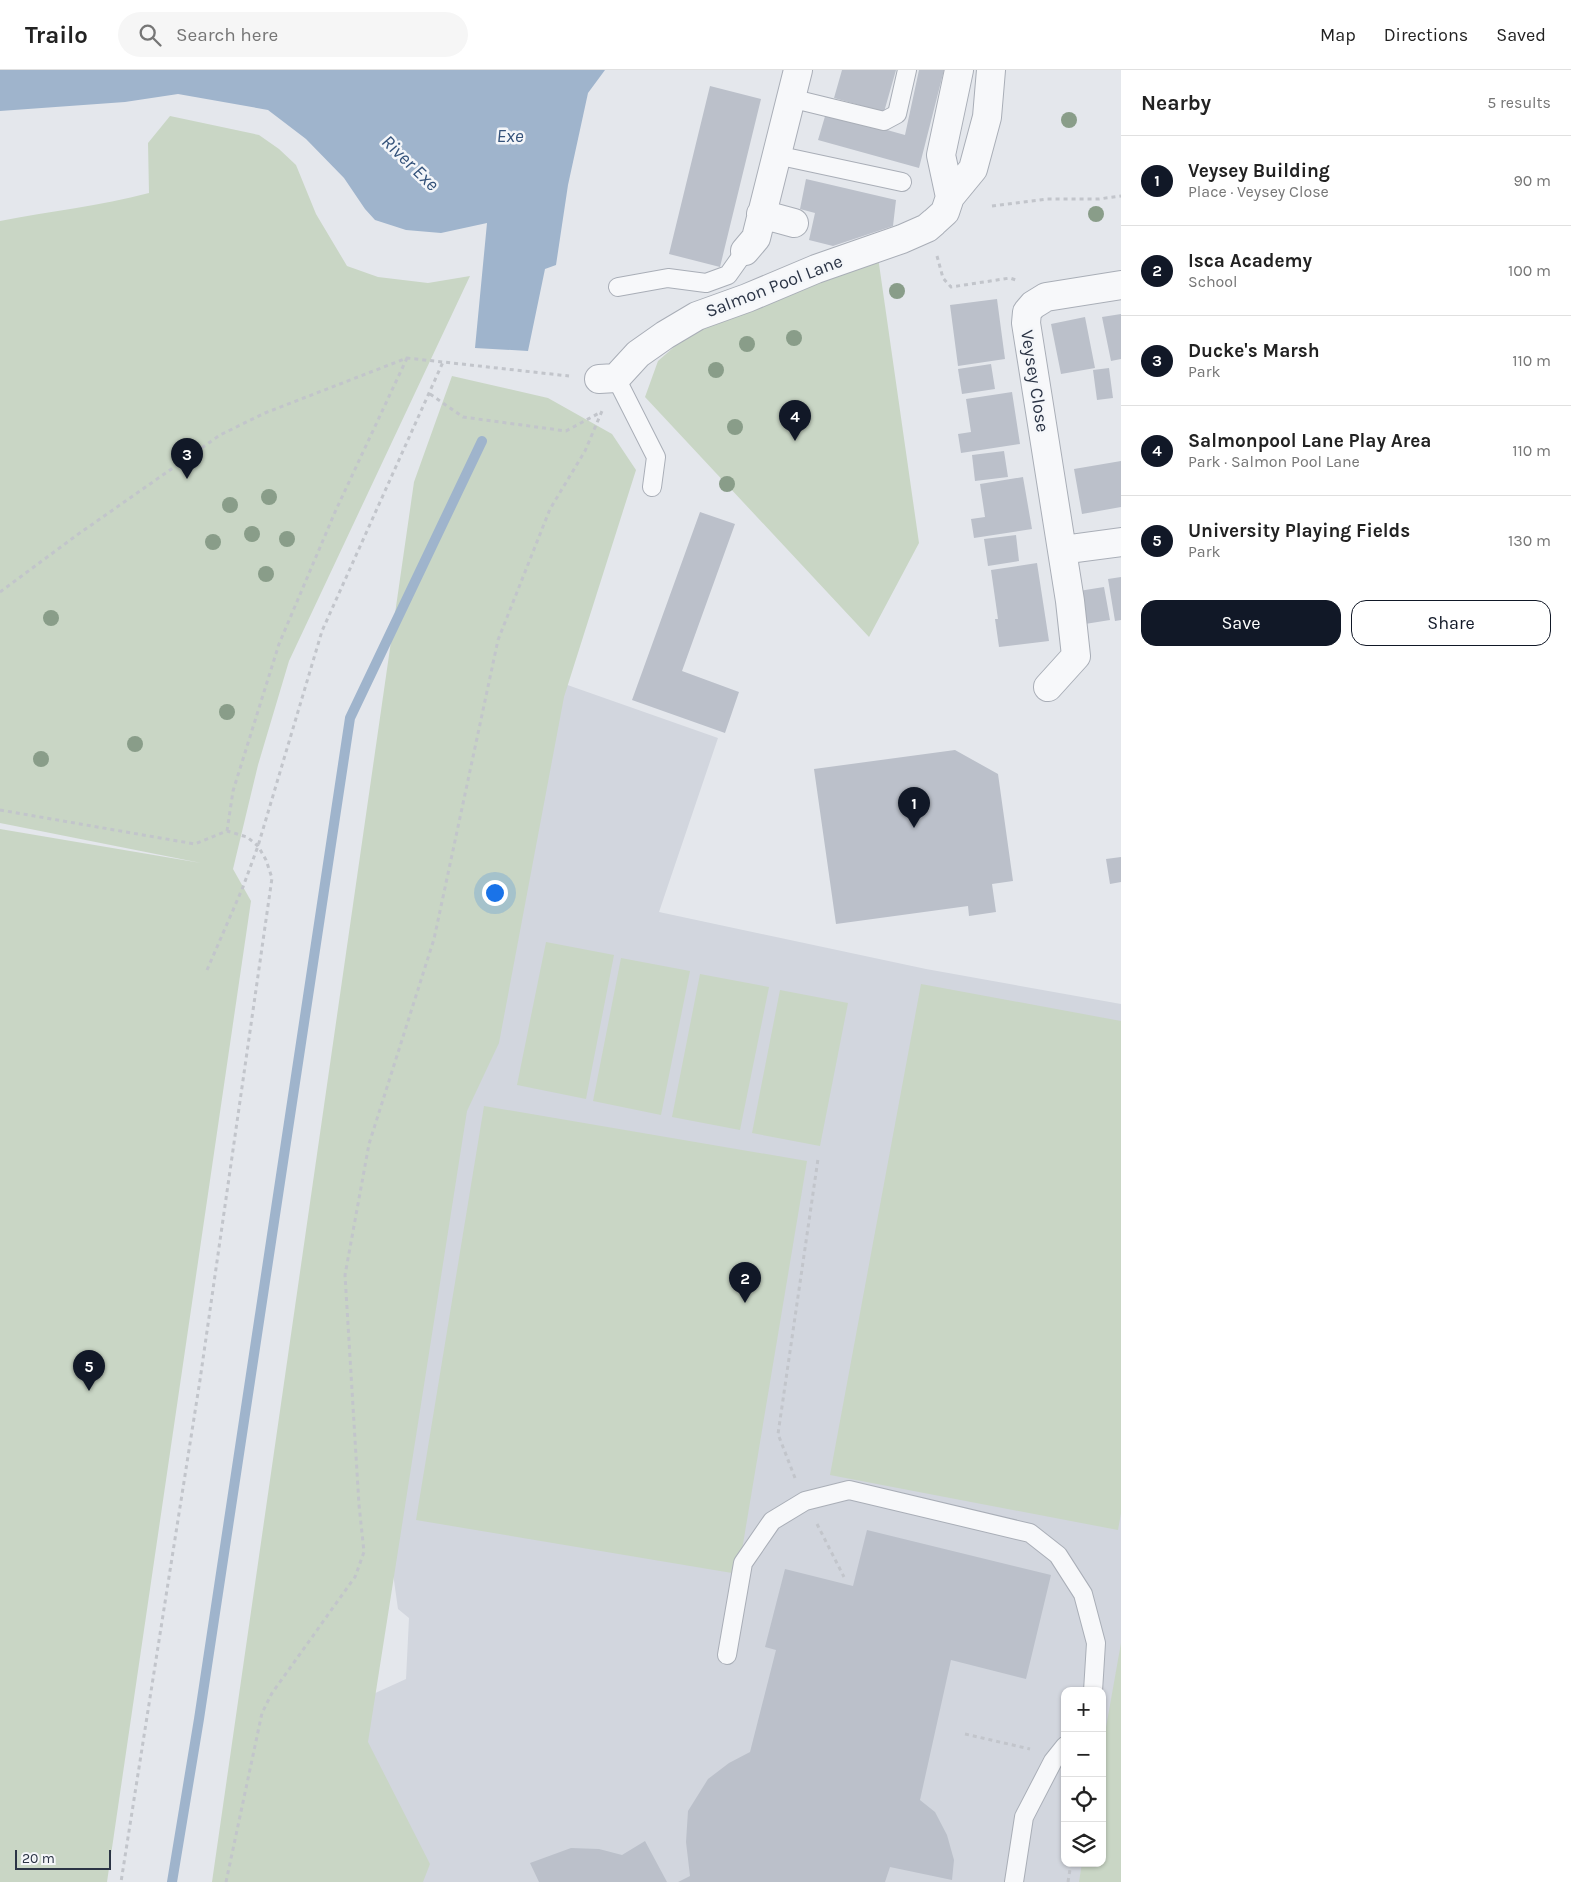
<!DOCTYPE html>
<meta charset="utf-8">
<style>
:root{--surface:#fff;--page:#f6f6f6;--text:#222;--muted:#767676;--line:#e0e0e0;--accent:#111827}
body{margin:0;font-family:Karla,sans-serif;background:var(--page);color:var(--text)}
.controls{position:absolute;right:15px;bottom:15px;display:grid;overflow:hidden;border-radius:10px;box-shadow:0 1px 4px #0004}
.controls button{width:45px;height:45px;display:grid;place-items:center;padding:0;border:0;border-bottom:1px solid var(--line);background:var(--surface);color:var(--text);font:25px sans-serif}
.scale{position:absolute;left:15px;bottom:12px;width:96px;box-sizing:border-box;padding-left:5px;border:2px solid #2b3445;border-top:0;font-size:14px;line-height:18px;white-space:nowrap;color:#2b3445;-webkit-text-stroke:4px #f4f6f9;paint-order:stroke}
.you{position:absolute;left:494px;top:822px;width:18px;height:18px;margin:-12px;border:4px solid #fff;border-radius:50%;background:#1a73e8;box-shadow:0 0 0 8px #1a73e833}
.badge{display:grid;place-items:center;width:32px;height:32px;border-radius:50%;background:var(--accent);color:#fff;font-size:16px;font-weight:700}
.pin{position:absolute;translate:-50% -41px;filter:drop-shadow(0 1px 2px #0008)}
.pin::after{content:'';position:absolute;top:26px;width:18px;height:15px;background:inherit;clip-path:polygon(0 0,100% 0,50% 100%)}
.list{margin:0;padding:0;list-style:none}
h2{display:flex;justify-content:space-between;align-items:center;height:65px;margin:0;padding:0 20px;font-size:21px}
h2 small{font-size:16px;font-weight:400;color:var(--muted)}
.list li{display:grid;grid-template-columns:32px 1fr auto;gap:15px;align-items:center;box-sizing:border-box;height:90px;padding:0 20px;border-top:1px solid var(--line)}
.list b{display:block;font-size:19px;white-space:nowrap}
.list p{margin:0;font-size:16px;white-space:nowrap;color:var(--muted)}
.list em{font-size:16px;font-style:normal;color:var(--muted)}
.actions{display:flex;gap:10px;padding:15px 20px}
.actions a{flex:1;padding:11px 0;border:1px solid var(--accent);border-radius:15px;text-align:center;font-size:18px;color:var(--accent)}
.actions .main{background:var(--accent);color:#fff}
.icon{flex:none;width:28px;height:28px;fill:none;stroke:currentColor;stroke-width:2;stroke-linecap:round;stroke-linejoin:round}
.map{position:relative;flex:none;width:1121px;height:1812px;overflow:hidden}
header{display:flex;align-items:center;gap:30px;box-sizing:border-box;height:70px;padding:0 25px;background:var(--surface);border-bottom:1px solid var(--line)}
header strong{font-size:24px}
nav{display:flex;gap:28px;margin-inline-start:auto;font-size:18px}
.search{width:350px;height:45px;background:var(--page);display:flex;align-items:center;gap:12px;box-sizing:border-box;padding:0 18px;border-radius:28px;color:var(--muted);font-size:19px}
main{display:flex}
aside{flex:1;background:var(--surface)}
.map>svg:first-child{display:block}
</style>
<header>
<strong>Trailo</strong>
<div class="search"><svg class="icon" aria-label="search" viewBox="0 0 24 24"><circle cx="10" cy="10" r="6"/><path d="M15 15l6 6"/></svg>Search here</div>
<nav><a>Map</a><a>Directions</a><a>Saved</a></nav>
</header>
<main>
<div class="map">
<svg width="1121" height="1812" viewBox="0 0 1121 1812">
<rect width="100%" height="100%" fill="#e4e7ec"/>
<path fill="#d2d6de" fill-rule="evenodd" d="M 522,599 L 718,668 L 659,842 L 926,899 L 1121,934 L 1121,1812 L 235,1812 L 360,1630 L 406,1609 L 409,1548 L 398,1539 L 384,1439 ZM 1065,1621 L 1102,1621 L 1102,1793 L 1065,1793 Z"/>
<path fill="#c9d6c5" d="M 170,46 L 259,65 L 279,79 L 296,95 L 316,144 L 347,196 L 378,207 L 428,213 L 470,206 L 289,591 L 258,695 L 233,799 L 251,831 L 107,1812 L 0,1812 L 0,759 L 201,793 L 0,753 L 0,151 C 50,141 100,136 149,123 L 148,73 Z
M 878,187 L 919,473 L 869,567 L 645,327 L 658,291 L 683,269 L 722,249 Z
M 452,306 L 548,328 L 612,364 L 636,400 L 564,627 L 499,973 L 467,1041 L 368,1672 L 430,1794 L 423,1812 L 212,1812 L 414,412 Z
M 546,872 L 614,885 L 586,1029 L 517,1015 Z
M 621,888 L 690,901 L 661,1045 L 593,1031 Z
M 700,904 L 769,917 L 740,1060 L 672,1047 Z
M 921,914 L 1121,951 L 1121,1443 L 1118,1460 L 830,1405 Z
M 780,920 L 848,933 L 820,1076 L 752,1063 Z
M 484,1036 L 807,1091 L 738,1504 L 416,1450 Z
M 1121,1573 L 1121,1812 L 1079,1812 L 1082,1793 L 1102,1793 L 1102,1680 Z"/>
<path fill="#9fb4cc" d="M 0,0 L 605,0 L 588,23 L 568,115 L 556,195 L 545,199 L 528,281 L 475,278 L 487,153 L 441,163 L 406,160 L 375,150 L 365,139 L 344,108 L 306,69 L 268,40 L 178,24 L 125,32 L 0,41 Z"/>
<g fill="none" stroke-linecap="round" stroke-linejoin="round">
<path stroke="#9fb4cc" stroke-width="10" d="M 172,1812 L 199,1649 L 350,648 L 482,371"/>
</g>
<path fill="#bbc0ca" d="M 842,0 L 896,0 L 884,42 L 834,28 Z
M 919,0 L 944,0 L 919,98 L 818,70 L 826,43 L 905,65 Z
M 710,16 L 761,29 L 720,197 L 669,184 Z
M 806,109 L 896,130 L 893,156 L 833,176 L 809,170 L 815,143 L 800,139 Z
M 997,229 L 1005,289 L 958,296 L 950,235 Z
M 1121,244 L 1121,289 L 1111,291 L 1102,247 Z
M 1085,247 L 1095,298 L 1061,304 L 1051,254 Z
M 991,294 L 995,319 L 962,324 L 958,299 Z
M 1109,298 L 1113,328 L 1097,330 L 1093,300 Z
M 1012,322 L 1020,374 L 961,383 L 958,364 L 971,362 L 966,329 Z
M 1004,381 L 1008,407 L 975,411 L 972,385 Z
M 1121,391 L 1121,437 L 1082,444 L 1074,399 Z
M 1023,407 L 1032,459 L 974,468 L 971,449 L 985,447 L 980,414 Z
M 700,442 L 735,454 L 682,601 L 739,622 L 725,663 L 632,630 Z
M 1016,465 L 1019,491 L 988,496 L 984,469 Z
M 1037,493 L 1049,571 L 999,577 L 995,549 L 998,549 L 991,500 Z
M 1121,507 L 1121,550 L 1115,551 L 1108,509 Z
M 1104,517 L 1110,550 L 1085,554 L 1079,521 Z
M 955,680 L 998,704 L 1013,811 L 992,814 L 996,842 L 969,846 L 968,836 L 836,854 L 814,699 Z
M 1121,787 L 1121,812 L 1110,814 L 1106,789 Z
M 867,1460 L 1051,1505 L 1026,1609 L 951,1590 L 920,1730 L 935,1742 L 947,1765 L 954,1790 L 952,1810 L 890,1797 L 885,1812 L 678,1812 L 690,1806 L 686,1772 L 688,1741 L 708,1709 L 729,1693 L 750,1682 L 776,1580 L 765,1577 L 785,1499 L 853,1516 Z
M 645,1771 L 667,1812 L 539,1812 L 530,1793 L 571,1778 L 599,1779 L 622,1785 Z"/>
<g fill="none" stroke-linecap="round" stroke-linejoin="round">
<defs>
<path id="lane" d="M 790,28 L 884,51 L 897,44 L 907,0
M 776,85 L 902,112
M 618,217 L 668,208 L 706,213 L 728,205 L 745,181
M 616,308 L 656,387 L 652,417
M 727,1585 L 743,1493 L 772,1451 L 805,1431 L 849,1420 L 1030,1463 L 1058,1485 L 1083,1524 L 1096,1573 L 1093,1621
M 1014,1812 L 1024,1747 L 1053,1691 L 1065,1676"/>
<path id="street" d="M 950,127 L 941,85 L 959,0
M 761,144 L 794,153
M 745,181 L 756,168 L 798,0
M 599,309 L 616,308 L 638,284 L 665,265 L 697,246 L 747,228 L 816,199 L 902,169 L 927,158 L 934,152 L 945,142 L 950,127 L 973,99 L 987,47 L 991,0
M 1062,480 L 1121,472
M 1048,617 L 1076,586 L 1070,531 L 1026,253 L 1027,242 L 1033,235 L 1046,227 L 1121,215"/>
</defs>
<use href="#lane" stroke="#a9aeb7" stroke-width="20"/>
<use href="#street" stroke="#a9aeb7" stroke-width="30"/>
<path stroke="#c2c5cb" stroke-width="3" stroke-dasharray="4 4" stroke-linecap="butt" d="M 992,136 L 1047,129 L 1099,129 L 1121,126
M 937,186 L 943,208 L 951,217 L 1010,208 L 1016,210
M 430,324 L 463,347 L 566,361 L 601,342
M 0,522 L 77,465 L 220,365 L 265,343 L 407,288 L 569,306
M 0,740 L 195,774 L 227,761 L 247,767 L 258,776 L 266,790 L 272,808 L 200,1310 L 121,1812
M 227,761 L 233,721 L 279,574 L 335,442 L 407,288
M 207,900 L 243,817 L 258,776 L 322,561 L 443,292
M 795,1408 L 778,1364 L 818,1089
M 817,1454 L 844,1507
M 965,1664 L 1030,1679
M 226,1812 L 262,1643 L 272,1623 L 355,1507 L 364,1482 L 359,1435 L 345,1205 L 369,1074 L 434,869 L 498,570 L 550,439 L 585,381 L 602,341 L 602,338
M 1068,1812 L 1071,1793"/>
<use href="#lane" stroke="#f7f8fa" stroke-width="18"/>
<use href="#street" stroke="#f7f8fa" stroke-width="28"/>
</g>
<g fill="#899d89">
<circle cx="1069" cy="50" r="8"/>
<circle cx="1096" cy="144" r="8"/>
<circle cx="897" cy="221" r="8"/>
<circle cx="794" cy="268" r="8"/>
<circle cx="747" cy="274" r="8"/>
<circle cx="716" cy="300" r="8"/>
<circle cx="735" cy="357" r="8"/>
<circle cx="727" cy="414" r="8"/>
<circle cx="269" cy="427" r="8"/>
<circle cx="230" cy="435" r="8"/>
<circle cx="252" cy="464" r="8"/>
<circle cx="287" cy="469" r="8"/>
<circle cx="213" cy="472" r="8"/>
<circle cx="266" cy="504" r="8"/>
<circle cx="51" cy="548" r="8"/>
<circle cx="227" cy="642" r="8"/>
<circle cx="135" cy="674" r="8"/>
<circle cx="41" cy="689" r="8"/>
</g>
<g text-anchor="middle" dominant-baseline="central" stroke-width="5" stroke-linejoin="round" paint-order="stroke">
<g font-size="18" fill="#2b3445" stroke="#f4f6f9">
<text transform="translate(774 216) rotate(-21)">Salmon Pool Lane</text>
<text transform="translate(1035 311) rotate(81)">Veysey Close</text>
</g>
<g font-size="19" font-style="italic" fill="#34527a" stroke="#f4f6f9">
<text x="510" y="66">Exe</text>
<text transform="translate(410 93) rotate(44)">River Exe</text>
</g>
</g>
</svg>
<div class="controls">
<button>+</button>
<button>−</button>
<button><svg class="icon" aria-label="locate" viewBox="0 0 24 24"><circle cx="12" cy="12" r="6"/><path d="M12 2v4M12 18v4M2 12h4M18 12h4"/></svg></button>
<button><svg class="icon" aria-label="layers" viewBox="0 0 24 24"><path d="M12 4l9 5-9 5-9-5zM3 14l9 5 9-5"/></svg></button>
</div>
<div class="scale">20 m</div>
<div class="you"></div>
<div class="pin badge" style="left:914px;top:758px">1</div>
<div class="pin badge" style="left:745px;top:1233px">2</div>
<div class="pin badge" style="left:187px;top:409px">3</div>
<div class="pin badge" style="left:795px;top:371px">4</div>
<div class="pin badge" style="left:89px;top:1321px">5</div>
</div>
<aside>
<h2>Nearby<small>5 results</small></h2>
<ul class="list">
<li><span class="badge">1</span><div><b>Veysey Building</b><p>Place · Veysey Close</p></div><em>90 m</em></li>
<li><span class="badge">2</span><div><b>Isca Academy</b><p>School</p></div><em>100 m</em></li>
<li><span class="badge">3</span><div><b>Ducke's Marsh</b><p>Park</p></div><em>110 m</em></li>
<li><span class="badge">4</span><div><b>Salmonpool Lane Play Area</b><p>Park · Salmon Pool Lane</p></div><em>110 m</em></li>
<li><span class="badge">5</span><div><b>University Playing Fields</b><p>Park</p></div><em>130 m</em></li>
</ul>
<div class="actions"><a class="main">Save</a><a>Share</a></div>
</aside>
</main>
